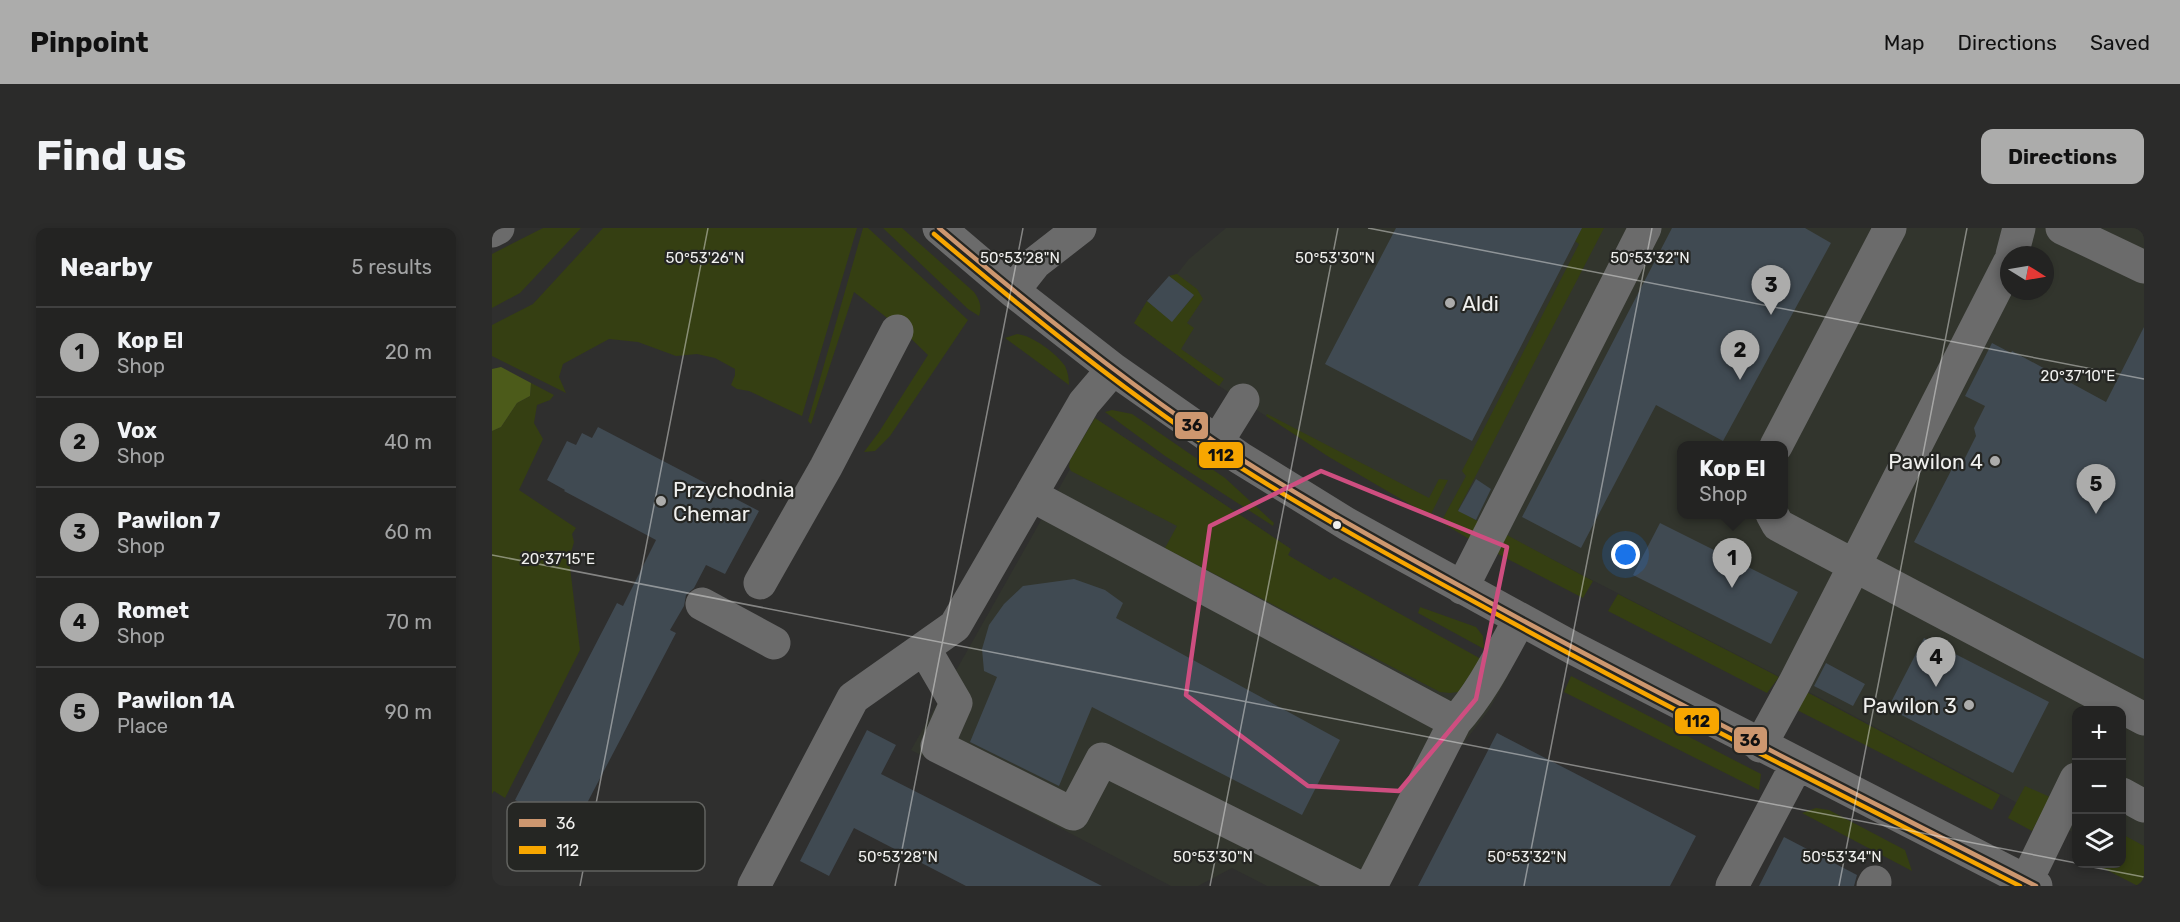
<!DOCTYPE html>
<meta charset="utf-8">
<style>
:root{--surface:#232322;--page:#2b2b2a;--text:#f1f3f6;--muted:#a3a4a5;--line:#404040;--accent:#acacab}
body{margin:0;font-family:Rubik,sans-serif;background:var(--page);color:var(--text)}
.controls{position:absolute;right:18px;bottom:18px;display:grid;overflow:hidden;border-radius:12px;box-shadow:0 3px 9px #0003}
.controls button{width:54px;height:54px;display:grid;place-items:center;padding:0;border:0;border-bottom:2px solid var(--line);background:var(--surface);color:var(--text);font:30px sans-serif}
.compass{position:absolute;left:1508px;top:18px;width:54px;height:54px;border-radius:50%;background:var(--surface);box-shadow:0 3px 9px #0003;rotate:101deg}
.you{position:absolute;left:1134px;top:327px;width:21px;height:21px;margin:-15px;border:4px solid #fff;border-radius:50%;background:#1a73e8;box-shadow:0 0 0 9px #1a73e833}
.badge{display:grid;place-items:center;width:39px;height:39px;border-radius:50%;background:var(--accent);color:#111;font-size:20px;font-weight:700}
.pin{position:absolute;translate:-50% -50px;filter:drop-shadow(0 2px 3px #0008)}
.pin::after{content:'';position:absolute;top:32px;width:21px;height:18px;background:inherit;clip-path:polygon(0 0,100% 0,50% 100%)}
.popup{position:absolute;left:1185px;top:213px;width:111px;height:78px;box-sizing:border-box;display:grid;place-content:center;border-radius:12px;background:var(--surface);filter:drop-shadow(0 2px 4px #0005);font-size:20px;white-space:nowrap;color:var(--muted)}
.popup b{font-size:22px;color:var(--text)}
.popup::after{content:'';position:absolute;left:50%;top:100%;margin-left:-12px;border:12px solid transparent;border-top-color:var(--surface)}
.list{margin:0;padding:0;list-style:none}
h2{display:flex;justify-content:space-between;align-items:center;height:78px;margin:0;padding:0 24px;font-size:26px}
h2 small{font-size:20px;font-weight:400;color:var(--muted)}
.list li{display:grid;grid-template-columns:39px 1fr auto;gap:18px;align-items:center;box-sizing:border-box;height:90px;padding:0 24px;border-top:2px solid var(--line)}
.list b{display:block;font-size:22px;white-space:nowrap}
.list p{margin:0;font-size:20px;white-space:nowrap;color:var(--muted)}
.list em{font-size:20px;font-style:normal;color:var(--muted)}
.icon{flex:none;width:33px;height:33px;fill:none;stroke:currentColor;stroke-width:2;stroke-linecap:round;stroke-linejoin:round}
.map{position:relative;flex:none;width:1652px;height:658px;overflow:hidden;border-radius:12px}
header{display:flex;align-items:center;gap:36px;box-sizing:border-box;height:84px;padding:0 30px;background:var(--accent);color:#111}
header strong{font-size:28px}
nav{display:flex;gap:33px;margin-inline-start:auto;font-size:21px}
.intro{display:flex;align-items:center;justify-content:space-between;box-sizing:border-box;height:144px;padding:0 36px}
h1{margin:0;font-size:42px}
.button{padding:15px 27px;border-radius:12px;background:var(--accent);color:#111;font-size:21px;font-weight:700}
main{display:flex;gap:36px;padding:0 36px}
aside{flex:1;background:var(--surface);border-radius:12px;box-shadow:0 3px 9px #0003}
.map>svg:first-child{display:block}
</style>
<header>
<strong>Pinpoint</strong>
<nav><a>Map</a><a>Directions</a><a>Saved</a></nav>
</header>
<div class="intro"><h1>Find us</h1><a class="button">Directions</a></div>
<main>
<aside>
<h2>Nearby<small>5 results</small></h2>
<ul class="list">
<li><span class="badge">1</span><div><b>Kop El</b><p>Shop</p></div><em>20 m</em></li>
<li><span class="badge">2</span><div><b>Vox</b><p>Shop</p></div><em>40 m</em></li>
<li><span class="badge">3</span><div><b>Pawilon 7</b><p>Shop</p></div><em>60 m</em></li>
<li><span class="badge">4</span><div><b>Romet</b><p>Shop</p></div><em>70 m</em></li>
<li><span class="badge">5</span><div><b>Pawilon 1A</b><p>Place</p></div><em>90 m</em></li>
</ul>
</aside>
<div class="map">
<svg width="1652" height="658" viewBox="0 0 1652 658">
<rect width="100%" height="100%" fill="#2f2f2e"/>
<path fill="#32352d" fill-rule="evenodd" d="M 734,0 L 1652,0 L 1652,641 L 1630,629 L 1630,482 L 1584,482 L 1584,606 L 1302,456 L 966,283 L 957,299 L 774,188 L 727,158 L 642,95 L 655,73 L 677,48 L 685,46 L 697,31 ZM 1517,27 L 1553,27 L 1553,63 L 1517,63 ZM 1189,218 L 1291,218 L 1291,286 L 1189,286 Z
M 603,190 L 799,321 L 796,327 L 838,352 L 842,349 L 1016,448 L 997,482 L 963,526 L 894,658 L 775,658 L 740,640 L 706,658 L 679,658 L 419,522 L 578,241 L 578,232 Z"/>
<path fill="#353f12" d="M 51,0 L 89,0 L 28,65 L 0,80 L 0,26 Z
M 111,0 L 365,0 L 310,188 L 257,163 L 245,161 L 239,157 L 243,147 L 243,141 L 223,130 L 205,126 L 184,128 L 146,114 L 117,111 L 71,136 L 67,149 L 74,165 L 0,128 L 0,97 L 41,76 Z
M 371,0 L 376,0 L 476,92 L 398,208 L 383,223 L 372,224 L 387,204 L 436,127 L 408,100 L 362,64 L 319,196 L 316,193 Z
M 391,0 L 410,0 L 482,64 C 488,73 490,78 487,88 L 476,81 Z
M 1090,0 L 1112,0 L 966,282 L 989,295 L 977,311 L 949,294 L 974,248 L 970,243 L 1087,16 L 1083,13 Z
M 685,46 L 705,61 L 711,71 L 695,95 L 702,100 L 689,121 L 732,151 L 727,158 L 642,95 L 655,73 L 680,93 L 702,68 L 677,48 Z
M 525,106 C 540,107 565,126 573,138 C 576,144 577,151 577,157 L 513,110 Z
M 39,155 L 62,167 L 58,172 L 45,177 L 42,195 L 51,211 L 27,262 L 84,300 L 80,306 L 82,314 L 77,331 L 88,422 L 13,570 L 2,563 L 0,566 L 0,203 L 9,199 L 25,175 L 38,168 Z
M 620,182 L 640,186 L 733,250 L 782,295 L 781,298 L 673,228 L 613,184 Z
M 775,186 L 937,270 L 947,251 L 956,252 L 938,288 L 837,229 L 774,188 Z
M 603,190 L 799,321 L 796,327 L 838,352 L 842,349 L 989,431 L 966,464 L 958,465 L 948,464 L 673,320 L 685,298 L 579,243 L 577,239 L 578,232 Z
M 1013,306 L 1101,353 L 1091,370 L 1006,326 Z
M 1126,366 L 1287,449 L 1275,465 L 1116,383 Z
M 928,379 L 984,399 L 991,408 L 992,421 L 926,385 Z
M 1079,448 L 1269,546 L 1267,562 L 1072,464 Z
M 1313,463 L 1508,567 L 1500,582 L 1305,482 Z
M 1533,558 L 1558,569 L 1540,603 L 1516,590 Z
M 1324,580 L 1337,582 L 1413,622 L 1420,643 L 1310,585 Z
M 1630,606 L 1652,618 L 1652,658 L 1646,658 L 1603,636 L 1630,636 Z"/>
<path fill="#4c5b1a" d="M 9,139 L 39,155 L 38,168 L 25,175 L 9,199 L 0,203 L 0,141 Z"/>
<path fill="#404a52" d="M 904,0 L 1090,0 L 980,213 L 833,136 Z
M 1180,0 L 1313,0 L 1339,15 L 1231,213 L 1164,177 L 1089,320 L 1030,289 Z
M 677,48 L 702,67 L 680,94 L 655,73 Z
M 1652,99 L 1652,431 L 1422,314 L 1462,237 L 1471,234 L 1484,208 L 1482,200 L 1493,178 L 1473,168 L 1500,115 L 1519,125 L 1520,123 L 1614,174 Z
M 106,199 L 267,283 L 233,346 L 214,337 L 202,360 L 194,367 L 192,378 L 178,402 L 184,405 L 81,602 L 23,572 L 125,375 L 131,378 L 164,312 L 72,263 L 73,262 L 55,252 L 75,213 L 84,217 L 90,205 L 100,210 Z
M 984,251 L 999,261 L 984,292 L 966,283 Z
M 1168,295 L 1306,364 L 1279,416 L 1141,347 Z
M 582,351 L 613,362 L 631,375 L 624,390 L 848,512 L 810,587 L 600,479 L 567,558 L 478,514 L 505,449 L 492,443 L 490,421 L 497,397 L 512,376 L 531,358 Z
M 1432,410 L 1557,474 L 1521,545 L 1396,480 Z
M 1334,435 L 1373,456 L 1361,478 L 1322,458 Z
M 375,502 L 404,517 L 389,546 L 610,658 L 474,658 L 362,600 L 337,648 L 308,633 Z
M 1005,505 L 1204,608 L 1178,658 L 926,658 Z
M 1292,609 L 1365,647 L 1362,658 L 1267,658 Z"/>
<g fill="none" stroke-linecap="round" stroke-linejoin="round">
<path stroke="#6b6b6b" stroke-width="33" d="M 447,0 L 521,63 L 621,141 L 748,230 L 855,296 L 1081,420 L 1544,658
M 1570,0 L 1652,39
M 1520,27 L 1527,0
M 521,63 L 543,35 L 588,0
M 725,214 L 751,172
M 1284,218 L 1398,0
M 539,267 L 963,494
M 1280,286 L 1286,297 L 1652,491
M 268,355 L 334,239 L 405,103
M 970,360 L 1153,0
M 210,376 L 282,415
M 432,420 L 464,475 L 445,518 L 581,586 L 610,531 L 865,658
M 1268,518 L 1302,456 L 1517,35
M 1630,566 L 1652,578
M 262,658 L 361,470 L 463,398 L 592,175 L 621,141
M 879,658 L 963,494 C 990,464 1008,427 1028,391
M 1240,658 L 1305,536
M 1381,658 L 1383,654
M 1532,658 L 1584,551"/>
<path stroke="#6b6b6b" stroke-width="33" d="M 0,3 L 6,0"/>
<defs>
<path id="bus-1" d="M 447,0 C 543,82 643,162 749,231 C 829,282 912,327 995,373 C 1176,472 1361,564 1544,658"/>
<path id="bus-2" d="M 442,6 C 539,88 639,169 746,238 C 825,288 907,333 990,378 C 1167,476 1348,566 1528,658"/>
</defs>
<use href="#bus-1" stroke="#252623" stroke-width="9"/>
<use href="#bus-2" stroke="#252623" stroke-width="9"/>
<use href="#bus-1" stroke="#cd976f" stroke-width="4.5"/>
<use href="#bus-2" stroke="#f7a600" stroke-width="4.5"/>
</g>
<path fill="none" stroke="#ce4e80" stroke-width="4.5" stroke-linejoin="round" d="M 829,243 L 1015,319 L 984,471 L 907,563 L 816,558 L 694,467 L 718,298 Z"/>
<path fill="none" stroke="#f0f0ee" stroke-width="1.5" stroke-opacity="0.45" d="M 876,0 L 1652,151M 0,327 L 1584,635M 1585,636 L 1652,649M 88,658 L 216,0M 403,658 L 531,0M 718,658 L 846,0M 1032,658 L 1160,0M 1347,658 L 1475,0"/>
<g fill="#acacab" stroke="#252623" stroke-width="2">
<circle cx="958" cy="75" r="6"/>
<circle cx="1503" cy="233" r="6"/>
<circle cx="169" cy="273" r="6"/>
<circle cx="1477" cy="477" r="6"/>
</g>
<circle fill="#f0f0ee" stroke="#252623" stroke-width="2" cx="845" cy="297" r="5"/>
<g text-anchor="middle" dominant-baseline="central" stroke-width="4.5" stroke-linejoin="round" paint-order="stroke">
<g font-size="21" fill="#f0f0ee" stroke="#252623" text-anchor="start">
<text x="970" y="75">Aldi</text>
<text x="1491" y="233" text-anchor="end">Pawilon 4</text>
<text x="181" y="261">Przychodnia<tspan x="181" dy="24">Chemar</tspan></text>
<text x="1465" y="477" text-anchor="end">Pawilon 3</text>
</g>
</g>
<rect x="15" y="574" width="198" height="69" rx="9" fill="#252623" stroke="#626360" stroke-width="1.5"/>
<rect x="27" y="591" width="27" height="8" fill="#cd976f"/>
<rect x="27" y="618" width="27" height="8" fill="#f7a600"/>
<g font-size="16" fill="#f0f0ee">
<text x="64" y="601">36</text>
<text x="64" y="628">112</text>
</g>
<g font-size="15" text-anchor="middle" fill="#f0f0ee" stroke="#252623" stroke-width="4.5" stroke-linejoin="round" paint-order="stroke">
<text x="213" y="35">50°53'26"N</text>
<text x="528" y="35">50°53'28"N</text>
<text x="843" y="35">50°53'30"N</text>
<text x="1158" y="35">50°53'32"N</text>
<text x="1586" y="153">20°37'10"E</text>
<text x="66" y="336">20°37'15"E</text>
<text x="406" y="634">50°53'28"N</text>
<text x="721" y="634">50°53'30"N</text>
<text x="1035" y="634">50°53'32"N</text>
<text x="1350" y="634">50°53'34"N</text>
</g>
<g stroke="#252623" stroke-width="2">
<rect x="682" y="183" width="35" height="29" rx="6" fill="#cd976f"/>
<rect x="706" y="213" width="46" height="28" rx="6" fill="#f7a600"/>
<rect x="1182" y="479" width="46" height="28" rx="6" fill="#f7a600"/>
<rect x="1241" y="498" width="35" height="28" rx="6" fill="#cd976f"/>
</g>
<g font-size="16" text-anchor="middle" font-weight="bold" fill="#111">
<text x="700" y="203">36</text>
<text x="729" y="233">112</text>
<text x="1205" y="499">112</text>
<text x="1258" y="518">36</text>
</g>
</svg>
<div class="controls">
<button>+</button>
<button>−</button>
<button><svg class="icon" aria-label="layers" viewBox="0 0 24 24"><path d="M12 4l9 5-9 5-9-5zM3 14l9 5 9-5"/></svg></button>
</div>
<svg class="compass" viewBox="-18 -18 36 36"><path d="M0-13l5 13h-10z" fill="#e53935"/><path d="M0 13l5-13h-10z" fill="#a3a4a5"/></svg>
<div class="you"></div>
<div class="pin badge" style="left:1240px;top:360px">1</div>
<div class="popup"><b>Kop El</b>Shop</div>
<div class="pin badge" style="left:1248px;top:152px">2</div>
<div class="pin badge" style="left:1279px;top:87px">3</div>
<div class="pin badge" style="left:1444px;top:459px">4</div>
<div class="pin badge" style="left:1604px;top:286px">5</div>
</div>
</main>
